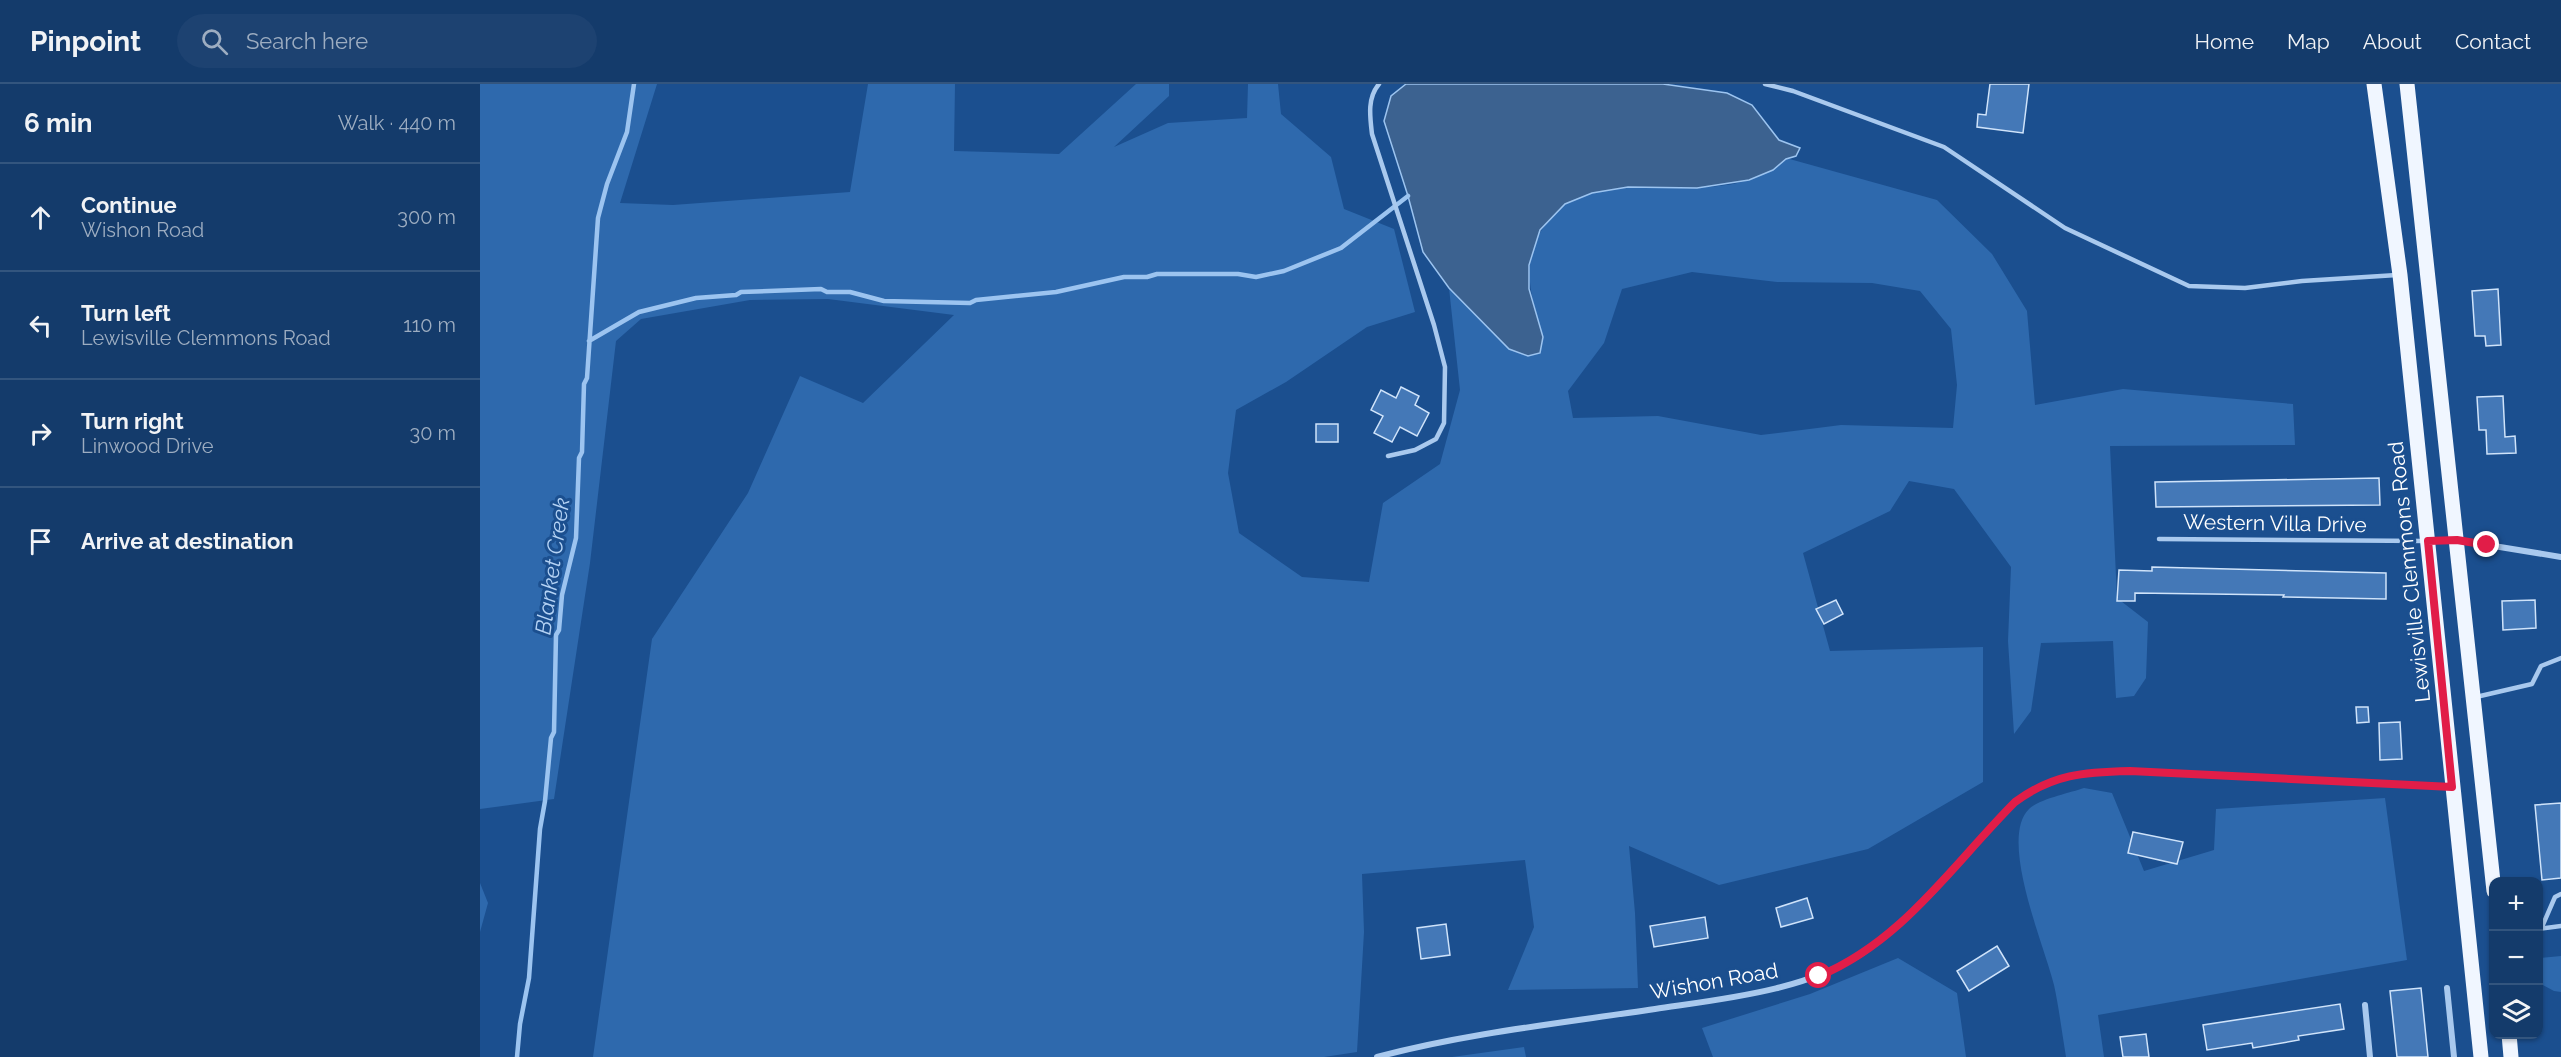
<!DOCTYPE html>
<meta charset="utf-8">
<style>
:root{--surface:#143b6b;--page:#1d4271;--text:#f1f3f6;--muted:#9dadc1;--line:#33557e}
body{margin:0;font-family:Raleway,sans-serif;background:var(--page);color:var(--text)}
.controls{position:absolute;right:18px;bottom:18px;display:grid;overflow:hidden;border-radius:12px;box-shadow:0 2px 4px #0004}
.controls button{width:54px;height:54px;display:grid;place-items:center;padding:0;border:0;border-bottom:2px solid var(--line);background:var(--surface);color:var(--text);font:30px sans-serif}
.stop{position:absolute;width:18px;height:18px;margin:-14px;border:4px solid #e11d48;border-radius:50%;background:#fff}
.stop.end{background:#e11d48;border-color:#fff;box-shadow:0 2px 6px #0008}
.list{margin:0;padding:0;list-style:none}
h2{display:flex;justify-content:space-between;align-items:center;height:78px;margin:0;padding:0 24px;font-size:26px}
h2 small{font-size:20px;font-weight:400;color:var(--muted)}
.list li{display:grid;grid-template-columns:39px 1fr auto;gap:18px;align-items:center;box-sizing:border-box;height:108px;padding:0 24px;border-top:2px solid var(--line)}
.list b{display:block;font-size:22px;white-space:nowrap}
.list p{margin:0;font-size:20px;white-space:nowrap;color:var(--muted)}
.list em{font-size:20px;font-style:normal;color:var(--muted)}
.icon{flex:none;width:33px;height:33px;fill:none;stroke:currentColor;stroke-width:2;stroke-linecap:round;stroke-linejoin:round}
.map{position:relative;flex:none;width:2081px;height:973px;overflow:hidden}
header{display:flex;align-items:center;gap:36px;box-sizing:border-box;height:84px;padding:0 30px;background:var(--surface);border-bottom:2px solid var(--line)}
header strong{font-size:28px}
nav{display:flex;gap:33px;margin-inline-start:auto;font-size:21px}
.search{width:420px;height:54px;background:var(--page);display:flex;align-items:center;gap:15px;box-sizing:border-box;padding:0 21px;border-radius:33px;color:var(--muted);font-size:22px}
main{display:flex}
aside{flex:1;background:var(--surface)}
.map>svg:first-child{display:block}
</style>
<header>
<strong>Pinpoint</strong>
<div class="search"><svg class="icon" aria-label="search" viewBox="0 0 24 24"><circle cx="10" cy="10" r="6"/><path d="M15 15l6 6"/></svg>Search here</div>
<nav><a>Home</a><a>Map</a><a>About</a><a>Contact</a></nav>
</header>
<main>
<aside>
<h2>6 min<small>Walk · 440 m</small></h2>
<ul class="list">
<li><svg class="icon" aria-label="ahead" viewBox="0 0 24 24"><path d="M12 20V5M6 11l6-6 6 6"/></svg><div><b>Continue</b><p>Wishon Road</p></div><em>300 m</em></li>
<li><svg class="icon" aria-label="left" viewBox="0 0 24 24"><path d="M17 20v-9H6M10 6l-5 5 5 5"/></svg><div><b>Turn left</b><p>Lewisville Clemmons Road</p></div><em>110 m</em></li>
<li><svg class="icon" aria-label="right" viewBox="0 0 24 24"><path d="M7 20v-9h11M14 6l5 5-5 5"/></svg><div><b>Turn right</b><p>Linwood Drive</p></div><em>30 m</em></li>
<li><svg class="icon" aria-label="arrive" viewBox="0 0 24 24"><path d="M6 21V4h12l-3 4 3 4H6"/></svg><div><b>Arrive at destination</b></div></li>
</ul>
</aside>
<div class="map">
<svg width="2081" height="973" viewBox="0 0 2081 973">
<rect width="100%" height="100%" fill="#1b4f8f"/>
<path fill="#2e69ad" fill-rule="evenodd" d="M 0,0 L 177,0 L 140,119 L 193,121 L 370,108 L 388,0 L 475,0 L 474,67 L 579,70 L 656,0 L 689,0 L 689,12 L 634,63 L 688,39 L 767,34 L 768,0 L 798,0 L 801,30 L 851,73 L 864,125 L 914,145 L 935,228 L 887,243 L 806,298 L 756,326 L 748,389 L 759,449 L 822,493 L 889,498 L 903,419 L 960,380 L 980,306 L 969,204 L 1029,265 L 1063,253 C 1050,210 1037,170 1072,133 C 1076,129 1081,123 1085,120 C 1146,80 1246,131 1306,74 L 1457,116 L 1512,170 L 1547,227 L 1555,321 L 1643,305 L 1813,320 L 1815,361 L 1630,362 L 1637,514 L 1668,538 L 1666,594 L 1654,612 L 1636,614 L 1633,557 L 1561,559 L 1551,627 L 1534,650 L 1528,557 L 1531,483 L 1474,405 L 1429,397 L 1410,427 L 1323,469 L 1350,567 L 1503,563 L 1503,698 L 1388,765 L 1239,801 L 1149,762 L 1155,829 L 1158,904 L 1028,906 L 1054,843 L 1045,776 L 882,790 L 884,848 L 877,968 L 844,973 L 113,973 L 172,555 L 268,409 L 320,292 L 383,319 L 474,231 L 348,215 L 270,216 L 161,235 L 136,257 L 110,479 L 74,715 L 0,725 ZM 1212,188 L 1297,198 L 1392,199 L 1440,207 L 1471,245 L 1477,301 L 1473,344 L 1361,341 L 1281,351 L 1178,332 L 1093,334 L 1088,307 L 1124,259 L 1142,205 Z
M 1604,704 L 1632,709 L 1664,787 L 1734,766 L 1736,725 L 1905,714 L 1927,876 L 1618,931 L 1624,973 L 1586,973 C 1582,949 1579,924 1574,901 C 1565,863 1518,755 1549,725 C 1559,715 1590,709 1604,704 Z
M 0,799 L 8,819 L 0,848 Z
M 2081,872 L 2081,908 L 2074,907 L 2061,900 L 2059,874 Z
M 1418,874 L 1477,909 L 1486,973 L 1233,973 L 1222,944 L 1330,910 Z
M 1044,963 L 1046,973 L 972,973 Z"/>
<path fill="#3c6290" stroke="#9cc4f0" stroke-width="1.5" d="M 926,0 L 1183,0 L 1247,9 L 1272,21 L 1299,56 L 1320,64 L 1316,72 L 1306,75 L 1293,86 L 1269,96 L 1217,104 L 1148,103 L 1112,109 L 1085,120 L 1060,146 L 1049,181 L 1049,205 L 1063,253 L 1060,269 L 1048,272 L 1029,265 L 969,204 L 943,168 L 928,112 L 904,37 L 911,12 Z"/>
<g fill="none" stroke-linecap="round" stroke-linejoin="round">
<path stroke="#9cc4f0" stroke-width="4.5" d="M 109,257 L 159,228 L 216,214 L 256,211 L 261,208 L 341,205 L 347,208 L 370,208 L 404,217 L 490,219 L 496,216 L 576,208 L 644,193 L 667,193 L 677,190 L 758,190 L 776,193 L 804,187 L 861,164 L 928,112
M 37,973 L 40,940 L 49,894 L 60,745 L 65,717 L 71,654 L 74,648 L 76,551 L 79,546 L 82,511 L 96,454 L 99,374 L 102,368 L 104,300 L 107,294 L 118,134 L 127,100 L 147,48 L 154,0"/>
</g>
<path fill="#4478b7" stroke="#cfe3fa" stroke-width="1.5" d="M 1510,0 L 1549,0 L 1543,49 L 1497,43 L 1498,30 L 1506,31 Z
M 2018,205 L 2021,261 L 2006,262 L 2005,252 L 1995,252 L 1992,207 Z
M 921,303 L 939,312 L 935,321 L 949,329 L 937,352 L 920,343 L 912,358 L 894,349 L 903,332 L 891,326 L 901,306 L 916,314 Z
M 2023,312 L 2025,353 L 2035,352 L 2036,369 L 2007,370 L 2006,346 L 1999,346 L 1997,313 Z
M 836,340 L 858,340 L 858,358 L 836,358 Z
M 1899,394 L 1900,421 L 1676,423 L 1675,398 Z
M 1672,483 L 1906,489 L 1906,515 L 1803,513 L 1804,511 L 1655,509 L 1655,517 L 1637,517 L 1639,486 L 1672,487 Z
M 1356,516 L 1363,530 L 1344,540 L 1336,525 Z
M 2055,516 L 2056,544 L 2023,546 L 2022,517 Z
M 1876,623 L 1888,623 L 1889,638 L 1877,639 Z
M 1920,638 L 1922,675 L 1900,676 L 1899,639 Z
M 2081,719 L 2081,794 L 2062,796 L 2055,721 Z
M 1653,748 L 1703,758 L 1697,780 L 1648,769 Z
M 1327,814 L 1333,834 L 1301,843 L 1296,824 Z
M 1225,833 L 1228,854 L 1174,863 L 1170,842 Z
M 966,840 L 970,871 L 941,875 L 937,844 Z
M 1517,862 L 1529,882 L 1489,907 L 1477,887 Z
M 1941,904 L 1948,973 L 1917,973 L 1910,907 Z
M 1860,920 L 1864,945 L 1818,952 L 1819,956 L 1773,964 L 1772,959 L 1727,966 L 1723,941 Z
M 1666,950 L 1669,973 L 1643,973 L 1640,953 Z"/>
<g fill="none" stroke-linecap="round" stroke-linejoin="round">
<path stroke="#a9c9ee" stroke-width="4.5" d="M 899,0 C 887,14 890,33 892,50 L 954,241 L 965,283 L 964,339 L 956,355 L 935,366 L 908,372
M 1285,0 L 1313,7 L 1464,63 L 1585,144 L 1709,202 L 1765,204 L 1822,197 L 1917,191
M 1679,455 L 1945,457
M 1996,613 L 2052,600 L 2061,582 L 2081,574
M 2058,845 L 2081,842
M 2061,845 L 2075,813 L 2081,810"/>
<path stroke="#a9c9ee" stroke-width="6" d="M 1948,457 L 1977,456 L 2081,473
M 1967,904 L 1974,973
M 1885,921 L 1890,973
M 897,973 C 988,949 1082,939 1175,925 C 1242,915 1327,907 1384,868 C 1443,828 1485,768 1535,718 C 1573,690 1604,688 1650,687 L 1971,703"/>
<path stroke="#f0f6ff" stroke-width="15" d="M 1894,0 L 1920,191 L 2001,973
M 1927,0 L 2014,807
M 2029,950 L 2031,973"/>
</g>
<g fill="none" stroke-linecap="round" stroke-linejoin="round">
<path stroke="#e11d48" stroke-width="8" d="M 1339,892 C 1423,857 1473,780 1535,718 C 1573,690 1604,688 1650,687 L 1972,703 L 1948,457 L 1977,456 L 2007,461"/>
</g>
<g text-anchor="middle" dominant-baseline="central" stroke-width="6" stroke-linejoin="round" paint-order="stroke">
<g font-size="21" fill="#fff" stroke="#1b4f8f">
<text transform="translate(1795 439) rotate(1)">Western Villa Drive</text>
<text transform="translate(1929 488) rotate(-96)">Lewisville Clemmons Road</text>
<text transform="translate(1234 897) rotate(-10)">Wishon Road</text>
</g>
<g font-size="22" font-style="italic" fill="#b5d3f5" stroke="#1b4f8f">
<text transform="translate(72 482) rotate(-82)">Blanket Creek</text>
</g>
</g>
</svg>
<div class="controls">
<button>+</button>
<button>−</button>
<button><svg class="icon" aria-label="layers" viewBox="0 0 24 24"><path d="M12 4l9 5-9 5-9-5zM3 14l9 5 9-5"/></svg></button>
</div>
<div class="stop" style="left:1339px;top:892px"></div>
<div class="stop end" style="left:2007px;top:461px"></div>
</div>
</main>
